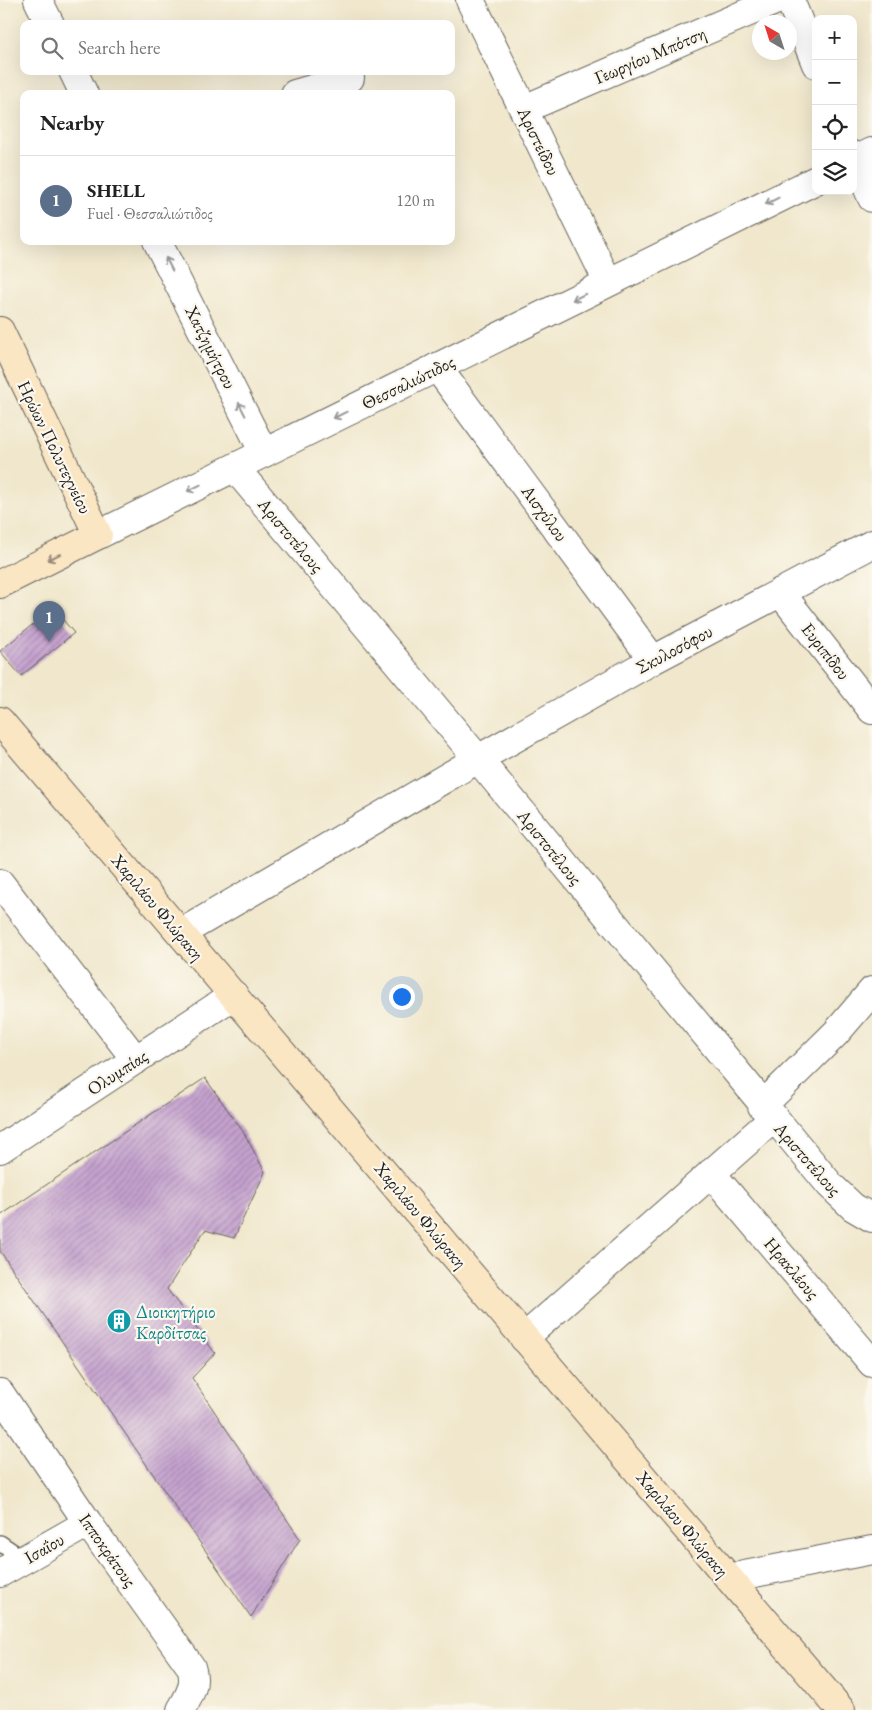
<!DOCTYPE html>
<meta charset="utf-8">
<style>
:root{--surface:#fff;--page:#f6f6f6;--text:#222;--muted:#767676;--line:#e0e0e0;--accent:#b5179e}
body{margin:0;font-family:"EB Garamond",serif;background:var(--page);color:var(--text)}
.controls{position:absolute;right:15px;top:15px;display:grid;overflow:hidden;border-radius:10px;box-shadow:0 5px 20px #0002}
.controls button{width:45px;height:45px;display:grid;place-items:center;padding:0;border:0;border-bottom:1px solid var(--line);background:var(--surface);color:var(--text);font:25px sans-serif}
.compass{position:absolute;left:752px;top:15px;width:45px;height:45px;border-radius:50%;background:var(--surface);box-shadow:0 5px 20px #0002;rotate:321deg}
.you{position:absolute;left:401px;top:996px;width:18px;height:18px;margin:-12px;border:4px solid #fff;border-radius:50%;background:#1a73e8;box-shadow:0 0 0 8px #1a73e833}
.badge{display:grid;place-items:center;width:32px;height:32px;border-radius:50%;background:var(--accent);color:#fff;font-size:16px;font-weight:700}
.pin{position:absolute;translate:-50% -41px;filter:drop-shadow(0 1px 2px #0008)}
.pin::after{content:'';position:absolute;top:26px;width:18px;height:15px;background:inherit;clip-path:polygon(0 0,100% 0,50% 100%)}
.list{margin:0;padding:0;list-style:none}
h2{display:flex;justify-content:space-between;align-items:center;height:65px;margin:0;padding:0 20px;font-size:21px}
h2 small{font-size:16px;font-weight:400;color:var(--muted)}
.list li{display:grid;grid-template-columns:32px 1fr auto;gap:15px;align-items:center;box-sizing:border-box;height:90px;padding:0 20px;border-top:1px solid var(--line)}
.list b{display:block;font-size:19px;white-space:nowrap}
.list p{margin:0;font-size:16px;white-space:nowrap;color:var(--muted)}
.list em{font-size:16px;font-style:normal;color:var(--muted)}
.icon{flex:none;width:28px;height:28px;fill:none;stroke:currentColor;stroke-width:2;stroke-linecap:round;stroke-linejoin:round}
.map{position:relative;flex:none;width:872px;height:1710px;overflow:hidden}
.search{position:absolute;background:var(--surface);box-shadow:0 5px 20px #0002;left:20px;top:20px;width:435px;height:55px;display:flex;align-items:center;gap:12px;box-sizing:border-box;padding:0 18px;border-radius:10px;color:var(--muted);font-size:19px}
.panel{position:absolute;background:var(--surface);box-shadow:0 5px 20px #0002;left:20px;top:90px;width:435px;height:155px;border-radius:10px}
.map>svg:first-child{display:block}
</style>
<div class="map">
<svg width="872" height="1710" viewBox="0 0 872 1710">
<defs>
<pattern id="building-hatch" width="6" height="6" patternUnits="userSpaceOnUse" patternTransform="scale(1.25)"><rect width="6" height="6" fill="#c5a2cf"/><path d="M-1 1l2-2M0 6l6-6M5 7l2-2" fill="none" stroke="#9f83a7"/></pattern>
</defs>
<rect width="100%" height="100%" fill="#fbf7ec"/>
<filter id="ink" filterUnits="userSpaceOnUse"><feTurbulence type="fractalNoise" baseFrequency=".02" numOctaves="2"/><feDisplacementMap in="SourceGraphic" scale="10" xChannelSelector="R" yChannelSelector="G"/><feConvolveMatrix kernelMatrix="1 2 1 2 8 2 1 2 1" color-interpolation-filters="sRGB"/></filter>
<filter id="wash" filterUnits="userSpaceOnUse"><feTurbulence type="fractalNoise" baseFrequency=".0096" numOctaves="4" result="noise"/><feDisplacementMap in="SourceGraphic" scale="20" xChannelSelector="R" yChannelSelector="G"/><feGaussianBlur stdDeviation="1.12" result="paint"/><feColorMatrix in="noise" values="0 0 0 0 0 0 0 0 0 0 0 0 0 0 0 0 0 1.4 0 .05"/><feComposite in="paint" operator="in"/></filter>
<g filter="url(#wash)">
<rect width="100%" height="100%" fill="#f0e7cc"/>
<g id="blocks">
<path fill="url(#building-hatch)" d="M 53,608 L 74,633 L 21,676 L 0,651 Z
M 205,1078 L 244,1133 L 265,1172 L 234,1238 L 205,1230 L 167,1289 L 215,1353 L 192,1378 L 300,1539 L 251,1617 L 0,1251 L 0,1216 Z"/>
</g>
</g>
<g filter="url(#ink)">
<use href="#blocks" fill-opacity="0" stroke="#66635a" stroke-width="1"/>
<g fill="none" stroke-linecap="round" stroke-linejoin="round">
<defs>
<path id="service" d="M 0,1543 L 25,1560"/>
<path id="minor" d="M 38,0 L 50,24
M 470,0 L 608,282
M 790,0 L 816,64
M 73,71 L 84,94
M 295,94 L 350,78
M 524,109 L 777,0
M 853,155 L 872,198
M 157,241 L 264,453
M 437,367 L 653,660
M 235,468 L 478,759 L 830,1185 L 853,1207 L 872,1218
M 780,592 L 872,710
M 0,883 L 136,1060
M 181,933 L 478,759 L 653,660 L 872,544
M 762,1106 L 836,1033 L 872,991
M 0,1149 L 234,995
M 711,1173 L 872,1363
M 524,1338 L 774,1118
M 0,1393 L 88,1523 L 191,1667 C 197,1684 189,1696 181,1710
M 0,1573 L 88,1523
M 729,1578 L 872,1550"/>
<path id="tertiary" d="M 853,161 L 872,152
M 98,535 L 816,180"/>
<path id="secondary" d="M 0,331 L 98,535 L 0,584
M 0,721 L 841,1710"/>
</defs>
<use href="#service" stroke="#66635a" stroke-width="18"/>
<use href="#minor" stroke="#66635a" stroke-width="30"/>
<use href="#tertiary" stroke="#66635a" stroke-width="30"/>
<use href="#secondary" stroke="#66635a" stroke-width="30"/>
<use href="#service" stroke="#fff" stroke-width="15"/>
<use href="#minor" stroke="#fff" stroke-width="28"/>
<use href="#tertiary" stroke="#fff" stroke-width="28"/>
<use href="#secondary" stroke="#fbe6c4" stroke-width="28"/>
</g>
<defs><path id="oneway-shaft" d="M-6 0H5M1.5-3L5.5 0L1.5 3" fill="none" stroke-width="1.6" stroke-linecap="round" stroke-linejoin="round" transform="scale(1.25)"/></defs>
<g stroke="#999">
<use href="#oneway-shaft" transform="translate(772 201) rotate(154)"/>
<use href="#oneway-shaft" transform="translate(169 264) rotate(-117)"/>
<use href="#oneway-shaft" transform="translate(579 297) rotate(154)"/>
<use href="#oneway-shaft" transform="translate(242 409) rotate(-117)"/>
<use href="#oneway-shaft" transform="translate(340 415) rotate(154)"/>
<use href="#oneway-shaft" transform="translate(194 488) rotate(154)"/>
</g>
<use stroke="#978b78" href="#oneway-shaft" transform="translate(54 557) rotate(154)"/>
</g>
<defs>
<symbol id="building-disc" viewBox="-11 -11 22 22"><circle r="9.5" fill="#0f9aa8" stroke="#fbf7ec"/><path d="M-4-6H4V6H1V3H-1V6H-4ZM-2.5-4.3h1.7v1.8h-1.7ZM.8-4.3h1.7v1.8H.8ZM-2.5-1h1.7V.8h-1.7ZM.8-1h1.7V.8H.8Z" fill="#fff"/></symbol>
</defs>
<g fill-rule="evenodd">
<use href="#building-disc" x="105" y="1307" width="28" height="28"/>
</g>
<g text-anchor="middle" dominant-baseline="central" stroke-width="4.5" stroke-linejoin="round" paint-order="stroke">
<g font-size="18" fill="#1c1c1c" stroke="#fbf7ec">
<text transform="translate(650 55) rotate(-23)">Γεωργίου Μπότση</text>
<text transform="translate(539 141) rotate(64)">Αριστείδου</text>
<text transform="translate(211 347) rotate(63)">Χατζημήτρου</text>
<text transform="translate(408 382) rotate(-26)">Θεσσαλιώτιδος</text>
<text transform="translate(55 447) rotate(64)">Ηρώων Πολυτεχνείου</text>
<text transform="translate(545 513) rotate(54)">Αισχύλου</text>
<text transform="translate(291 535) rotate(50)">Αριστοτέλους</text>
<text transform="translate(674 649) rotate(-28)">Σκυλοσόφου</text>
<text transform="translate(826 651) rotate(52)">Ευριπίδου</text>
<text transform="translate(550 847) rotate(51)">Αριστοτέλους</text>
<text transform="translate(158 907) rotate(50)">Χαριλάου Φλώρακη</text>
<text transform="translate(117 1072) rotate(-33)">Ολυμπίας</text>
<text transform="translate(808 1159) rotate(49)">Αριστοτέλους</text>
<text transform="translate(421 1215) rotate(50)">Χαριλάου Φλώρακη</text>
<text transform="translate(792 1268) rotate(50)">Ηρακλέους</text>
<text transform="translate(683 1524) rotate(50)">Χαριλάου Φλώρακη</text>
<text transform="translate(44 1548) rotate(-30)">Ισαΐου</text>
<text transform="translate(108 1550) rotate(55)">Ιπποκράτους</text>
</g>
<g font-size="18" fill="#0d838f" stroke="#fbf7ec" text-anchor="start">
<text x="136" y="1311">Διοικητήριο<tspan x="136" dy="21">Καρδίτσας</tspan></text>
</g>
</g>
</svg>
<div class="controls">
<button>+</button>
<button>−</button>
<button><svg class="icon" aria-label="locate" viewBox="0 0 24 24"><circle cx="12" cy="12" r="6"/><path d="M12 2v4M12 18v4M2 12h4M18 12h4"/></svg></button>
<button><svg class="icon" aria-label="layers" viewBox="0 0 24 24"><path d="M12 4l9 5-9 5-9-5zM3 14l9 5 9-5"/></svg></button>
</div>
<svg class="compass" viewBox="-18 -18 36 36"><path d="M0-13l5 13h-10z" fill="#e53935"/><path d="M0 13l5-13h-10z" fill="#767676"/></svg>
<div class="you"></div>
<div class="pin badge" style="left:49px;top:642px;background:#5c6f8a">1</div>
<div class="search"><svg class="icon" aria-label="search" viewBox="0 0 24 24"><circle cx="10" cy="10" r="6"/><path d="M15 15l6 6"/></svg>Search here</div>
<section class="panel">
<h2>Nearby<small></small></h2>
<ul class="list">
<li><span class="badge" style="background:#5c6f8a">1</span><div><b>SHELL</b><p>Fuel · Θεσσαλιώτιδος</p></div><em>120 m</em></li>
</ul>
</section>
</div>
